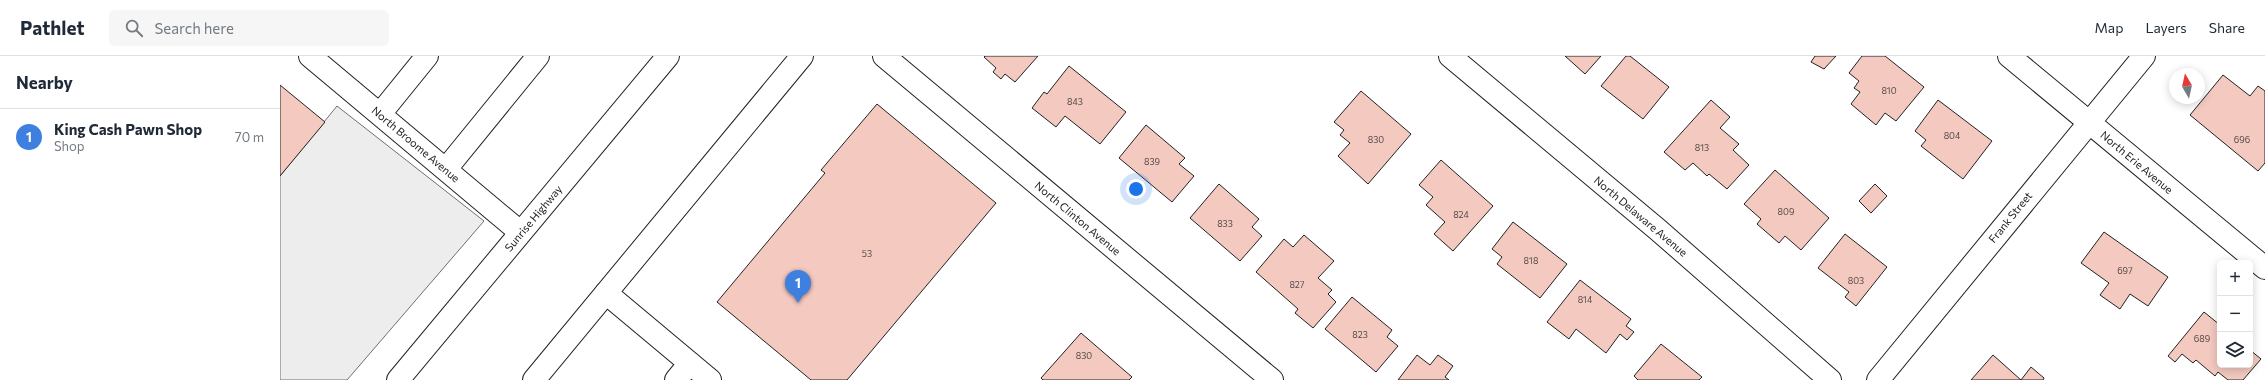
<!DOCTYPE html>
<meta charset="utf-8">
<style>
:root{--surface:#fff;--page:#f6f6f7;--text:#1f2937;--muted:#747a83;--line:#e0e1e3;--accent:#0b8043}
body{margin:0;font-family:Commissioner,sans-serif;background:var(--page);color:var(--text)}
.controls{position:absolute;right:12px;bottom:12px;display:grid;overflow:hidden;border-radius:6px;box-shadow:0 2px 10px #0003}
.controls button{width:36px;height:36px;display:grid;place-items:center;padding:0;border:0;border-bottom:1px solid var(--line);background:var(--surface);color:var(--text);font:20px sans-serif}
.compass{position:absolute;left:1889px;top:12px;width:36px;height:36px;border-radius:50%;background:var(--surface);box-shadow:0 2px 10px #0003;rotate:351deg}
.you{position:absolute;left:856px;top:133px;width:14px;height:14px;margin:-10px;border:3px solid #fff;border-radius:50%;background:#1a73e8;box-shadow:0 0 0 6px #1a73e833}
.badge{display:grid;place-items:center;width:26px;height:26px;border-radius:50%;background:var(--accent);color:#fff;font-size:13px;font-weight:700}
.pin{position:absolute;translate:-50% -33px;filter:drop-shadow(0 1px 2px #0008)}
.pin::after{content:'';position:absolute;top:21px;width:14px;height:12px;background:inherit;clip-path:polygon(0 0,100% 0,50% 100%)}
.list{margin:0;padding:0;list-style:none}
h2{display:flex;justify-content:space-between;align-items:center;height:52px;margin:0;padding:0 16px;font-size:17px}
h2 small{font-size:13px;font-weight:400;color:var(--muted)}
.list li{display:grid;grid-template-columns:26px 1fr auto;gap:12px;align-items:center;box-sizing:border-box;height:56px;padding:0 16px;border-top:1px solid var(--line)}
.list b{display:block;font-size:15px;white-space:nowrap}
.list p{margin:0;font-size:13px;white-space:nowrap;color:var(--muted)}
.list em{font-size:13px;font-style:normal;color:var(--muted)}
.icon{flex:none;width:22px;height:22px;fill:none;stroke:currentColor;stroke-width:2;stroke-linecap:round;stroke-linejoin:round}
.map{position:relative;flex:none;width:1985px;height:324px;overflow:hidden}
header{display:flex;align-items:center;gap:24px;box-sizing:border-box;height:56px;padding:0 20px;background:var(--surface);border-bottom:1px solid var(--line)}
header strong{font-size:19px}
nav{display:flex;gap:22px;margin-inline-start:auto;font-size:14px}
.search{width:280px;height:36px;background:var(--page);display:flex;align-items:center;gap:10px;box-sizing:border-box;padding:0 14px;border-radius:6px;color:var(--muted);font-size:15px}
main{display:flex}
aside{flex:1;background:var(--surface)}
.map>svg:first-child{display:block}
</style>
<header>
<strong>Pathlet</strong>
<div class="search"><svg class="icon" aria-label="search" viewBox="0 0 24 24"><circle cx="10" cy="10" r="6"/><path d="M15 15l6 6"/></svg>Search here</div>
<nav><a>Map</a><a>Layers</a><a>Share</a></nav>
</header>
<main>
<aside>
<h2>Nearby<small></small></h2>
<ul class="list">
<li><span class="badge" style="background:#3f7fe0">1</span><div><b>King Cash Pawn Shop</b><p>Shop</p></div><em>70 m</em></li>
</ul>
</aside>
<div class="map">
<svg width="1985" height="324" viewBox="0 0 1985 324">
<rect width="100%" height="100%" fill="#fff"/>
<path fill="#ededed" stroke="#6f6f6f" d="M 57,50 L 204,165 L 67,324 L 0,324 L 0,120 Z"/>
<path fill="#f3c9c0" stroke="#222" d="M 705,0 L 758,0 L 735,26 L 725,18 L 721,23 L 713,16 L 716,12 L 704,1 Z
M 1285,0 L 1321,0 L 1305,18 Z
M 1346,0 L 1350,0 L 1389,31 L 1363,63 L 1321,30 Z
M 1535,0 L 1556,0 L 1544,13 L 1531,6 Z
M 1582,0 L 1605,0 L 1644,31 L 1616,65 L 1605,57 L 1596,69 L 1571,48 L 1580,36 L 1574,32 L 1579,25 L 1569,17 Z
M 789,10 L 846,56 L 820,88 L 785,60 L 776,71 L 752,52 L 764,36 L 767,38 Z
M 1943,19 L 1970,40 L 1978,30 L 1985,35 L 1985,107 L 1978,115 L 1910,59 Z
M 0,29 L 45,66 L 0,120 Z
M 1081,35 L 1131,78 L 1088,128 L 1058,100 L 1070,87 L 1060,79 L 1064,74 L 1054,66 Z
M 1431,44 L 1450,61 L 1440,72 L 1459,88 L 1453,94 L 1469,109 L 1447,133 L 1429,118 L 1427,120 L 1413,107 L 1405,114 L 1384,96 Z
M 1658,44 L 1712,85 L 1683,123 L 1641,90 L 1646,84 L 1635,75 Z
M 597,48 L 716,147 L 567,324 L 531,324 L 437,246 L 545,117 L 541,114 Z
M 866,69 L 905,102 L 899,108 L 914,120 L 892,146 L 839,102 Z
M 1161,104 L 1213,150 L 1173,195 L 1154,178 L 1165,166 L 1146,149 L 1153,141 L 1139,129 Z
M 1495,114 L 1549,162 L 1521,194 L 1505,180 L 1499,187 L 1477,168 L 1481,163 L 1464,148 Z
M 939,128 L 979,163 L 972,171 L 982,180 L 960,205 L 910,162 Z
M 1595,128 L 1607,140 L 1591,157 L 1579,145 Z
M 1233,166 L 1287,208 L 1260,242 L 1217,208 L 1222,201 L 1212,193 Z
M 1824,176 L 1888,221 L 1868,250 L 1850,238 L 1840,253 L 1820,239 L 1829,227 L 1801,207 Z
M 1565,178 L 1607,211 L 1576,250 L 1565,241 L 1569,236 L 1538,212 Z
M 1024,179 L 1054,205 L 1038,222 L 1052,234 L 1048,238 L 1056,246 L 1033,272 L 1015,257 L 1018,253 L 976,216 L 1004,183 L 1013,191 Z
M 1300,224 L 1351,263 L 1346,270 L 1354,276 L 1347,284 L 1340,278 L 1326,297 L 1296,273 L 1289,283 L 1267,266 Z
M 1072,241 L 1112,274 L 1107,281 L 1118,290 L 1096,316 L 1045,273 Z
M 1924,256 L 1940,269 L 1940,309 L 1970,309 L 1970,294 L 1981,303 L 1963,324 L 1948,324 L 1938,316 L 1935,320 L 1916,304 L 1913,307 L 1902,298 L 1895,306 L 1888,300 Z
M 801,277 L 852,321 L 849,324 L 763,324 L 761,322 Z
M 1381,288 L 1422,321 L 1419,324 L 1358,324 L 1354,320 Z
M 1137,299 L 1150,309 L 1158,299 L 1173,310 L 1165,321 L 1169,324 L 1118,324 Z
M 1713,299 L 1741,324 L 1751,311 L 1764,322 L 1763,324 L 1691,324 Z"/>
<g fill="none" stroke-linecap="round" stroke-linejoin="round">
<defs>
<path id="minor" d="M 30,0 L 240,176
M 604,0 L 992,324
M 1170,0 L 1377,173 L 1550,324
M 1729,0 L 1985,212
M 100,58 L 147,0
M 166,113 L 258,0
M 326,237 L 430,324
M 396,324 L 410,307
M 1598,324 L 1864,0"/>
<path id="highway" d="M 118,324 L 388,0
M 254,324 L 522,0"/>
</defs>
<use href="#minor" stroke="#222" stroke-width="24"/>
<use href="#highway" stroke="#222" stroke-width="24"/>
<use href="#minor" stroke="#fff" stroke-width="22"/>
<use href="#highway" stroke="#fff" stroke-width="22"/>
</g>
<g text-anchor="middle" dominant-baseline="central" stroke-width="3" stroke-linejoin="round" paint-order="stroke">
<g font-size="9" fill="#564c4a">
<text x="1609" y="34">810</text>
<text x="795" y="45">843</text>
<text x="1672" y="79">804</text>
<text x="1096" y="83">830</text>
<text x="1962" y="83">696</text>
<text x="1422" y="91">813</text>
<text x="872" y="105">839</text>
<text x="1506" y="155">809</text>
<text x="1181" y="158">824</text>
<text x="945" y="167">833</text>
<text x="587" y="197">53</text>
<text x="1251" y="204">818</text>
<text x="1845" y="214">697</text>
<text x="1576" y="224">803</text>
<text x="1017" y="228">827</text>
<text x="1305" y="243">814</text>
<text x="1080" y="278">823</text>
<text x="1922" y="282">689</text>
<text x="804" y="299">830</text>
</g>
<g font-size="11" fill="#222" stroke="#fff">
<text transform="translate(136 88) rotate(40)">North Broome Avenue</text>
<text transform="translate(1857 106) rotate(40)">North Erie Avenue</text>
<text transform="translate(1361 160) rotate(40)">North Delaware Avenue</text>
<text transform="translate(1730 161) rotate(-51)">Frank Street</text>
<text transform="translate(253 162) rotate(-50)">Sunrise Highway</text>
<text transform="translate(798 162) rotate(40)">North Clinton Avenue</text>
</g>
</g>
</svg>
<div class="controls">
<button>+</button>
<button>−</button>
<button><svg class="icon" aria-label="layers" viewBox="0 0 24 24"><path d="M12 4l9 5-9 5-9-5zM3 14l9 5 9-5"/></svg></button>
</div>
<svg class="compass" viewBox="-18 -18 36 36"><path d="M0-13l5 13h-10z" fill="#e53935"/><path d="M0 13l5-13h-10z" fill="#747a83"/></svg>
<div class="you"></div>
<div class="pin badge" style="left:518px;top:247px;background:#3f7fe0">1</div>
</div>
</main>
